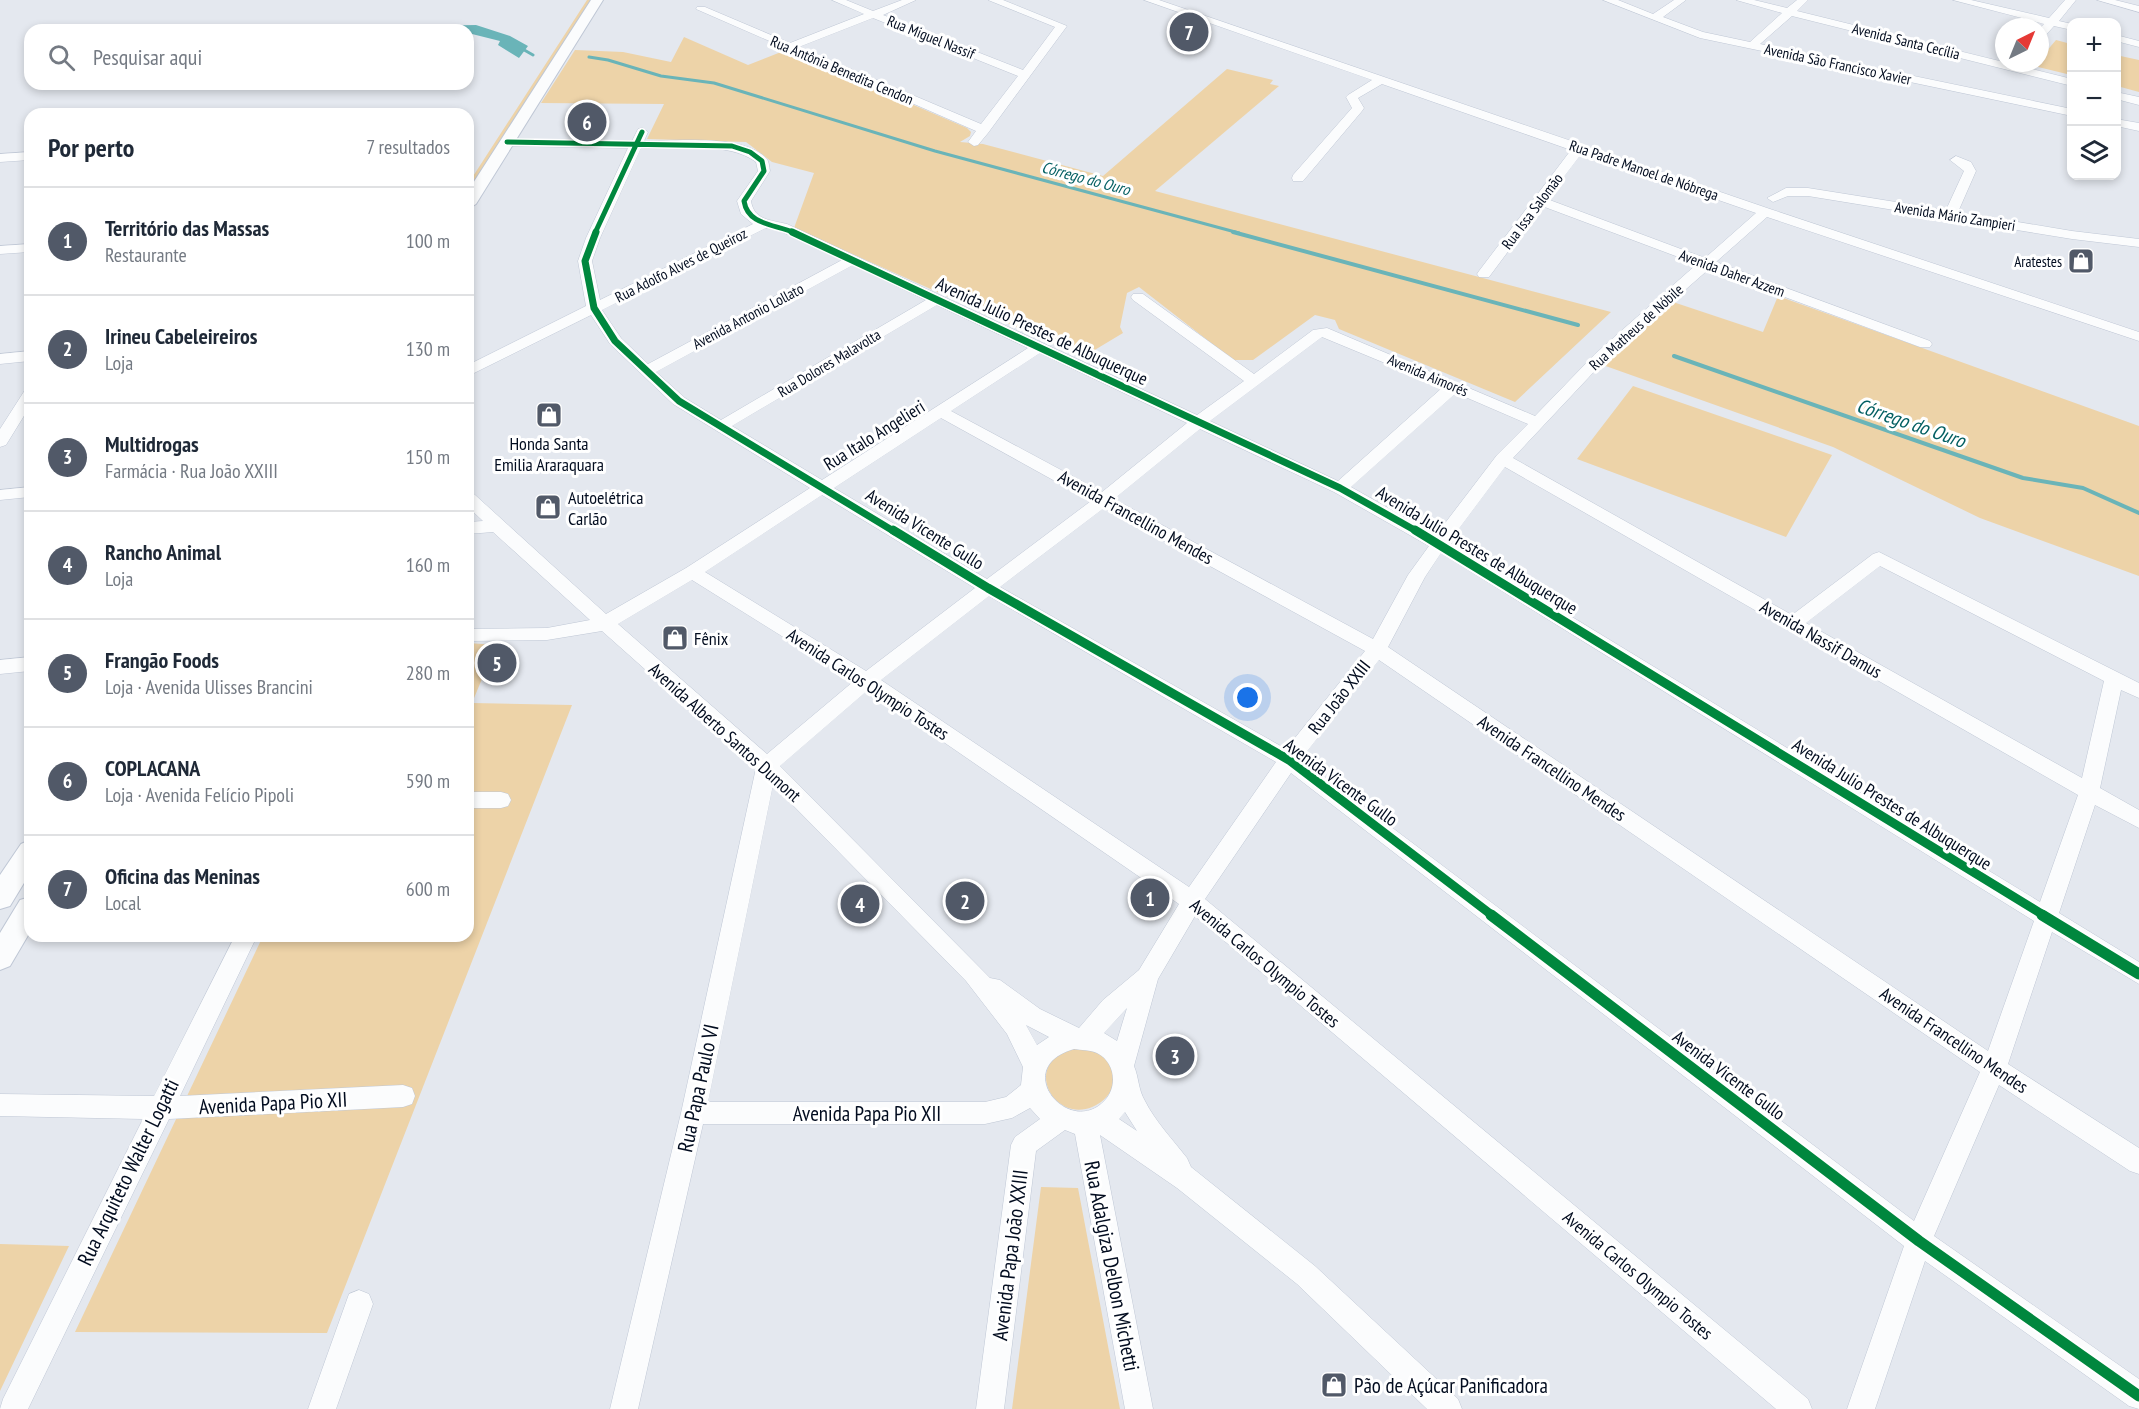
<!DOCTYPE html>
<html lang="pt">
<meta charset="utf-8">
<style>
:root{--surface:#fff;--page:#f6f6f7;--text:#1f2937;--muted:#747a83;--line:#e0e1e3;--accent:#515968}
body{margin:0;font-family:"PT Sans Narrow",sans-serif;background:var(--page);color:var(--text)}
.controls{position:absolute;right:18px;top:18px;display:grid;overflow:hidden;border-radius:12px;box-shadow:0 3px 9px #0003}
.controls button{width:54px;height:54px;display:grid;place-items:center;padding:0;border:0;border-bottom:2px solid var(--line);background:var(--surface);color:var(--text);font:30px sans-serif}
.compass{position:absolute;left:1995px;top:18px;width:54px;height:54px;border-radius:50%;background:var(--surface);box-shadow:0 3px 9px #0003;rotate:43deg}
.you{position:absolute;left:1248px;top:698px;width:21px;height:21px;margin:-15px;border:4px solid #fff;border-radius:50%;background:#1a73e8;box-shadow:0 0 0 9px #1a73e833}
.badge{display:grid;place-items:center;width:39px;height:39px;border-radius:50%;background:var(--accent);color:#fff;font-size:20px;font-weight:700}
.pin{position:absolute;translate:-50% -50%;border:3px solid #fff;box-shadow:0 2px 6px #0006}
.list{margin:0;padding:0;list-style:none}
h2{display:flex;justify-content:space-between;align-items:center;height:78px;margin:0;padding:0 24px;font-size:26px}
h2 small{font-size:20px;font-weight:400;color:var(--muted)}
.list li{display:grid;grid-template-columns:39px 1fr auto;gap:18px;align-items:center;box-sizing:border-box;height:108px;padding:0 24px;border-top:2px solid var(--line)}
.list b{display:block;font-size:22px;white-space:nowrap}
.list p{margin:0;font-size:20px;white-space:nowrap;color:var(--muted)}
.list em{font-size:20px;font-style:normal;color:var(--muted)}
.icon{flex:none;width:33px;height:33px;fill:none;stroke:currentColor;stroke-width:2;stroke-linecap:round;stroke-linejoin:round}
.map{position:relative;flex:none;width:2139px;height:1409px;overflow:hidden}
.search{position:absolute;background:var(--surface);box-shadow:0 3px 9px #0003;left:24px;top:24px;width:450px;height:66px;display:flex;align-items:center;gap:15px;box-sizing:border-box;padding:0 21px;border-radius:18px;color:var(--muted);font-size:22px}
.panel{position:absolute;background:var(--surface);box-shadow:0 3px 9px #0003;left:24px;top:108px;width:450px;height:834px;border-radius:18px}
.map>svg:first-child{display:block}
</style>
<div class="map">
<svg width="2139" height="1409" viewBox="0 0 2139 1409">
<rect width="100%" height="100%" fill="#e4e8ef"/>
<path fill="#edd3a8" d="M 587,0 L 592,0 L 468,196 L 468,184 Z
M 684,37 L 748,65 L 786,50 L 967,128 L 971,132 L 970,136 L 960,142 L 983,144 L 1103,176 L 1227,69 L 1273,80 L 1270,84 L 1279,86 L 1155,191 L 1611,312 L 1515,402 L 1339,329 L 1335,320 L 1315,315 L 1253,360 L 1233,360 L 1139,287 L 1127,293 L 1120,327 L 1123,333 L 1083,357 L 794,228 L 814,173 L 772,162 L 746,142 L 647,139 L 664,104 L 541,103 L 575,50 L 623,52 L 671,62 Z
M 2056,40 L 2071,44 L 2071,75 L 2034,66 L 2040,63 L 2040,59 Z
M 2116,55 L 2139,60 L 2139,92 L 2117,86 Z
M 1778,296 L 2139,426 L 2139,576 L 1980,518 L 1833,447 L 1600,364 L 1670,301 L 1763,332 Z
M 1633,386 L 1832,455 L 1786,537 L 1577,459 Z
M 468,643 L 496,645 L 472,703 L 572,705 L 327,1333 L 75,1332 L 263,936 L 468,936 Z
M 1077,1046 C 1085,1049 1097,1050 1103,1055 C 1139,1084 1084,1132 1054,1098 C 1049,1092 1046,1085 1046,1077 C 1047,1058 1062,1054 1077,1046 Z
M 1041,1187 L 1078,1188 L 1120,1409 L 1012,1409 Z
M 0,1244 L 69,1246 L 0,1391 Z"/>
<path fill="#6ab4b8" d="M 476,25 L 510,36 L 528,46 L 519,58 L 498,45 L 500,41 L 468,33 L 468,30 L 199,30 Z"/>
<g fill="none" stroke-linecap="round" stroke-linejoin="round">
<path stroke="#6ab4b8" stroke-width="3" d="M 519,47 L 533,55
M 589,57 L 608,60 L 661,76 L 714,83 L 935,151 L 1239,233"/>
<path stroke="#6ab4b8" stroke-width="4" d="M 1233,232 L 1578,325
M 1674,356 L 2023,478 L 2083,488 L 2139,513"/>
<defs>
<path id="minor" d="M 832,0 L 846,0 L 873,11 L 902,0 L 916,0 L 883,15 L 1023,70 L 1055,27 L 988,0 L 1003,0 L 1067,26 L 988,133 L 978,145 L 974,146 L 968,142 L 976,131 L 696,9 L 697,7 L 705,7 L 790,43 L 864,14 ZM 873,18 L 1018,76 L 981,124 L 799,47 Z
M 1144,0 L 1159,0 L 1770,209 L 2139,332 L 2139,341 L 1767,217 L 1716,262 L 1930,341 L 1932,344 L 1930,347 L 1920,347 L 1709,269 L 1605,360 L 1513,458 L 1792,615 L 1873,554 L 1879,552 L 2139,683 L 2139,698 L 2121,690 L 2100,788 L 2139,810 L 2139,828 L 2095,805 L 2059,913 L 2139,962 L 2139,984 L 2052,932 L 2008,1064 L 2139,1148 L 2139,1174 L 2130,1171 L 1999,1085 L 1934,1236 L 2139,1379 L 2139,1409 L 2129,1406 L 1925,1261 L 1875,1409 L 1847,1409 L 1904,1246 L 1291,773 L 1205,899 L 1808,1399 L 1812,1409 L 1776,1409 L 1195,916 L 1158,979 L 1134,1066 C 1139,1078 1138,1089 1145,1101 C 1155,1121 1173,1140 1187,1158 L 1191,1167 L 1315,1266 L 1458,1399 L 1462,1409 L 1427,1409 L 1297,1284 L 1177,1188 L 1100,1135 L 1153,1409 L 1125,1409 L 1075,1134 L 1065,1130 L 1036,1151 L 1004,1409 L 976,1409 L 1011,1145 L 1015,1137 L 1040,1119 L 1030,1108 L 1012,1118 L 985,1124 L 703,1124 L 638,1409 L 610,1409 L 681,1113 L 756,768 L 602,631 L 547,640 L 468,641 L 468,629 L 547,628 L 590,620 L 493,532 L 468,534 L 468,522 L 483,521 L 468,507 L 468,493 L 474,494 L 606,614 L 686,568 L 810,488 L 673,404 L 610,344 L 591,315 L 468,376 L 468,365 L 586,306 L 578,261 L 586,238 L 628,148 L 507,146 L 501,142 L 503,139 L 632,141 L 638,129 L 642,128 L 648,132 L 644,141 C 676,141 743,134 766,158 C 769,161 769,166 770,171 L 751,201 C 754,220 770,220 787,224 L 1197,415 L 1244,381 L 1133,300 L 1131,297 L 1133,294 L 1143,294 L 1254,374 L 1313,330 L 1327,328 L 1535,416 L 1595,354 L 1697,264 L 1542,206 L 1489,277 L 1479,277 L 1477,274 L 1479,271 L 1571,150 L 1382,84 L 1358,98 L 1364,108 L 1362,111 L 1303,181 L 1293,181 L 1292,178 L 1293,175 L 1352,108 L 1346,97 L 1348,95 L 1372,80 ZM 641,148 C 675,149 728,141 756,162 L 758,171 L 737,201 L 741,214 L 753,224 L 600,300 L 592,261 L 600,238 ZM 1582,153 L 1756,213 L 1705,258 L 1547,199 ZM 766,228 L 778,230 L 842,260 L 648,364 L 621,338 L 602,310 ZM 853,265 L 926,300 L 721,420 L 685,398 L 656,372 ZM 937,305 L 1028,348 L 822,480 L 732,426 ZM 1322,337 L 1443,387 L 1338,481 L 1210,421 ZM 1040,353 L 1187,423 L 1102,492 L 951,411 ZM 1456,393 L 1528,424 L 1497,455 L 1436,535 L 1351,487 ZM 941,418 L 1091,501 L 987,579 L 834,488 ZM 1200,429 L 1334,492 L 1429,546 L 1408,575 L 1373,639 L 1114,499 ZM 1505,467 L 2078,795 L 2040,902 L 1449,542 ZM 822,495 L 975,588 L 866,671 L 705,572 ZM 1104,508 L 1365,651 L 1286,749 L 1000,587 ZM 1441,553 L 2034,921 L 1988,1051 L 1388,647 L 1425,577 ZM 1880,566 L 2104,681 L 2082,778 L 1806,623 ZM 692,580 L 854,681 L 767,754 L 618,624 ZM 989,596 L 1276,762 L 1189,887 L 881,680 ZM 1379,660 L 1980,1072 L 1914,1221 L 1301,759 ZM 868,690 L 1179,904 L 1139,970 L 1103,1000 L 1079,1028 L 1040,1009 L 1000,980 L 990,978 L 780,766 ZM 773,785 L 966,981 L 1007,1034 L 1023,1067 L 1021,1085 L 1006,1097 L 985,1102 L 708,1102 ZM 1127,1008 L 1117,1041 L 1104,1033 ZM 1026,1025 L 1049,1037 L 1037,1045 ZM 1074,1049 C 1081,1050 1091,1050 1097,1053 C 1115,1062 1118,1086 1105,1100 C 1071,1139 1008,1068 1074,1049 ZM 1125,1112 L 1137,1131 L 1119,1119 Z
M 1603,0 L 1618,0 L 1653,14 L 1674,0 L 1686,0 L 1663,17 L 1703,32 L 1750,42 L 1782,13 L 1736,0 L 1754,0 L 1787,8 L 1797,0 L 1808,0 L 1797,11 L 2072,79 L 2072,86 L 1792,16 L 1760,44 L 2072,109 L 2072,116 L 1700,38 Z
M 1953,0 L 1971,0 L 2049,18 L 2065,0 L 2076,0 L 2059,21 L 2072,24 L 2072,30 L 2054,26 L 2044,37 L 2040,38 L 2040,28 L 2044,24 Z
M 2097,0 L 2115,0 L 2139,6 L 2139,12 Z
M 2116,35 L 2139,41 L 2139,47 L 2116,41 Z
M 2116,92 L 2139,97 L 2139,105 L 2116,99 Z
M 2116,119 L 2139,123 L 2139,131 L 2116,126 Z
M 30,152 L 30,160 L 0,162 L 0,154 Z
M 1956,156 L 1971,162 L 1976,171 L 1958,212 L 2072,231 L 2139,239 L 2139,247 L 2072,239 L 1808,196 L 1788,196 L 1773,202 L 1767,198 L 1786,188 L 1808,188 L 1946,210 L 1964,171 L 1950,160 Z
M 30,244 L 30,252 L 0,254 L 0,246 Z
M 30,351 L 30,361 L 0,364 L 0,354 Z
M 30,388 L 30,406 L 6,445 L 0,447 L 0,429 L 25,390 Z
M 30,487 L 30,497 L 0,500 L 0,490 Z
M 30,657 L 30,671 L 0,674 L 0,660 Z
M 468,792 L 501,792 L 508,794 L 511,800 L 508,806 L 501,808 L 468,808 Z
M 235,936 L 257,936 L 180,1096 L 403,1085 L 412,1088 L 415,1096 L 412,1104 L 403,1107 L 169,1119 L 28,1409 L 0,1409 L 3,1399 L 143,1119 L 0,1116 L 0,1094 L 154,1096 Z
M 359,1290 L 369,1294 L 373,1304 L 336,1409 L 308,1409 L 349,1294 Z"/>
<path id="major" d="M 591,0 L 603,0 L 476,204 L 468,209 L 468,191 Z
M 30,840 L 30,873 L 10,906 L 0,909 L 0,875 L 21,844 Z
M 30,897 L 30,932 L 10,966 L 0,970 L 0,933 L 20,900 Z"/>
</defs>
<use href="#minor" stroke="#bfc7d5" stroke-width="1"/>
<use href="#major" stroke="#bfc7d5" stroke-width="2"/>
<use href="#minor" fill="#fbfcfd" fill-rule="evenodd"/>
<use href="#major" fill="#fbfcfd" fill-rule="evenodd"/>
<defs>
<path id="cycleway-far3" d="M 507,142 L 732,146 L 750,152 L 762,161 L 764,171 L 744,201 C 748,226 776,224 795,233
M 595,233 L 642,132"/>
<path id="cycleway-far2" d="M 596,232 L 585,261 L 594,308 L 615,341 L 679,401 L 895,532
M 792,232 L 1340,488 L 1418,532"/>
<path id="cycleway-far1" d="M 893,530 L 988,588 L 1289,760 L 1493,916
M 1415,530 L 2045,916"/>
<path id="cycleway" d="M 1491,915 L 1919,1241 L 2139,1396
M 2042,915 L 2139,974"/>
</defs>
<use href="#cycleway-far3" stroke="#fff" stroke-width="8"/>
<use href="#cycleway-far2" stroke="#fff" stroke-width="10"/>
<use href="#cycleway-far1" stroke="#fff" stroke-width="13"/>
<use href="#cycleway" stroke="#fff" stroke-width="15"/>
<use href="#cycleway-far3" stroke="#00873e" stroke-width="5"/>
<use href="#cycleway-far2" stroke="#00873e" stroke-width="7"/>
<use href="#cycleway-far1" stroke="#00873e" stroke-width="9"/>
<use href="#cycleway" stroke="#00873e" stroke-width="11"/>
</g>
<defs>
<symbol id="shop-square" viewBox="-11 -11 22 22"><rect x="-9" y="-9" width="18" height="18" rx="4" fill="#515968" stroke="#fff"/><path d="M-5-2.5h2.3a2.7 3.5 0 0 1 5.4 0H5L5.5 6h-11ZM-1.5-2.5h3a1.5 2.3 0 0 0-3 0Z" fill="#fff"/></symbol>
</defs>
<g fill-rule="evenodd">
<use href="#shop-square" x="2066" y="246" width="30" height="30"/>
<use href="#shop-square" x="534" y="400" width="30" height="30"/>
<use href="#shop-square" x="533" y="492" width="30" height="30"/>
<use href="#shop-square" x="660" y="623" width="30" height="30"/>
<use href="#shop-square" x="1319" y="1370" width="30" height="30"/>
</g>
<g text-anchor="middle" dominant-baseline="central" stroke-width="6" stroke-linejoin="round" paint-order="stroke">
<g font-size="15" fill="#020c1f" stroke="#fff">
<text transform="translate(931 37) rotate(22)">Rua Miguel Nassif</text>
<text transform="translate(1906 41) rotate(14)">Avenida Santa Cecília</text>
<text transform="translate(1838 64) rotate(12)">Avenida São Francisco Xavier</text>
<text transform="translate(842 70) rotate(23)">Rua Antônia Benedita Cendon</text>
<text transform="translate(1644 170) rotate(19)">Rua Padre Manoel de Nóbrega</text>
<text transform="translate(1532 211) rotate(-53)">Rua Issa Salomão</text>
<text transform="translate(1955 216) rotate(9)">Avenida Mário Zampieri</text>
<text transform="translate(681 265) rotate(-27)">Rua Adolfo Alves de Queiroz</text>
<text transform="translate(1732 273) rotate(20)">Avenida Daher Azzem</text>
<text transform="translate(748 316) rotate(-28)">Avenida Antonio Lollato</text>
<text transform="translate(1636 327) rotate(-42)">Rua Matheus de Nóbile</text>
<text transform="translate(829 363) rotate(-31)">Rua Dolores Malavolta</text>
<text transform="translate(1428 375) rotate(23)">Avenida Aimorés</text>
</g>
<g font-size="15" fill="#020c1f" stroke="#fff" text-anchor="end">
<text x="2062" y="261">Aratestes</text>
</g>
<g font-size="16" font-style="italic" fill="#035f62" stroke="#fff">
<text transform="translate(1086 178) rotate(15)">Córrego do Ouro</text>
</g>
<g font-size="18" fill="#020c1f" stroke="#fff">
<text transform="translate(1042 331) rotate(25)">Avenida Julio Prestes de Albuquerque</text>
<text transform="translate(874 435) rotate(-32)">Rua Italo Angelieri</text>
<text transform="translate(1136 517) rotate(29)">Avenida Francellino Mendes</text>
<text transform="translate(925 529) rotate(32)">Avenida Vicente Gullo</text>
<text transform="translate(1477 550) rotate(31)">Avenida Julio Prestes de Albuquerque</text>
<text transform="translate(1821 639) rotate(30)">Avenida Nassif Damus</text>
<text transform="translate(868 684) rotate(33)">Avenida Carlos Olympio Tostes</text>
<text transform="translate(1339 697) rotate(-52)">Rua João XXIII</text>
<text transform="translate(725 732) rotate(42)">Avenida Alberto Santos Dumont</text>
<text transform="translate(1552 768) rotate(34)">Avenida Francellino Mendes</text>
<text transform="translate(1341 782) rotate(36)">Avenida Vicente Gullo</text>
<text transform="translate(1892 804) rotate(32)">Avenida Julio Prestes de Albuquerque</text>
<text transform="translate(1265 963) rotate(40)">Avenida Carlos Olympio Tostes</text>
<text transform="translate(1954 1040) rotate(34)">Avenida Francellino Mendes</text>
<text transform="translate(1729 1075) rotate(37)">Avenida Vicente Gullo</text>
<text transform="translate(1638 1275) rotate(40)">Avenida Carlos Olympio Tostes</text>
</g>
<g font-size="18" fill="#020c1f" stroke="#fff" text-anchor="start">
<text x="549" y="443" text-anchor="middle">Honda Santa<tspan x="549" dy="21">Emilia Araraquara</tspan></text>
<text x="568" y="497">Autoelétrica<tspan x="568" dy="21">Carlão</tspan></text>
<text x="694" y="638">Fênix</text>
</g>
<g font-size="20" font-style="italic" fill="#035f62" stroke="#fff">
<text transform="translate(1911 423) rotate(19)">Córrego do Ouro</text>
</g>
<g font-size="21" fill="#020c1f" stroke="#fff">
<text transform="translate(698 1088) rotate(-78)">Rua Papa Paulo VI</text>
<text transform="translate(273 1103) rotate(-3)">Avenida Papa Pio XII</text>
<text x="867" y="1113">Avenida Papa Pio XII</text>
<text transform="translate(128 1172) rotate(-64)">Rua Arquiteto Walter Logatti</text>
<text transform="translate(1010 1255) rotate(-83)">Avenida Papa João XXIII</text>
<text transform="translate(1112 1266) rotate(79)">Rua Adalgiza Delbon Michetti</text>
</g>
<g font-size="21" fill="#020c1f" stroke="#fff" text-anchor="start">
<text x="1354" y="1385">Pão de Açúcar Panificadora</text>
</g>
</g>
</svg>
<div class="controls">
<button>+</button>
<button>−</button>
<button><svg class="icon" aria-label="layers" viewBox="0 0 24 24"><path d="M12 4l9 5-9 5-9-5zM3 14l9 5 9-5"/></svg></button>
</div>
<svg class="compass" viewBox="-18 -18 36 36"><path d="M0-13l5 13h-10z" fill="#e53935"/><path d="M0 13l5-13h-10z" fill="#747a83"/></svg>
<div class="you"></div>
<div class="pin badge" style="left:1150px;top:898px">1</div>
<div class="pin badge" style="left:965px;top:901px">2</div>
<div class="pin badge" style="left:1175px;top:1056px">3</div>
<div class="pin badge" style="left:860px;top:904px">4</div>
<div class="pin badge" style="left:497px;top:663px">5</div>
<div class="pin badge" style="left:587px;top:122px">6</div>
<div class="pin badge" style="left:1189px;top:32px">7</div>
<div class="search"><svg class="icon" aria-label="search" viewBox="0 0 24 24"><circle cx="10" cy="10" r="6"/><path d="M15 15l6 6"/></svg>Pesquisar aqui</div>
<section class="panel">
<h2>Por perto<small>7 resultados</small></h2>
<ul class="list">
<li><span class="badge">1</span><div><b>Território das Massas</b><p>Restaurante</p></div><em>100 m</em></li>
<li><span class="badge">2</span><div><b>Irineu Cabeleireiros</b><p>Loja</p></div><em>130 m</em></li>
<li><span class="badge">3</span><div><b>Multidrogas</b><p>Farmácia · Rua João XXIII</p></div><em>150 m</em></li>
<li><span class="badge">4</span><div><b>Rancho Animal</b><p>Loja</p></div><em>160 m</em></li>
<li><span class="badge">5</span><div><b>Frangão Foods</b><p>Loja · Avenida Ulisses Brancini</p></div><em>280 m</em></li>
<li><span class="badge">6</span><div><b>COPLACANA</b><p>Loja · Avenida Felício Pipoli</p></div><em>590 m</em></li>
<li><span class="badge">7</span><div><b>Oficina das Meninas</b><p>Local</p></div><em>600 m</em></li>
</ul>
</section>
</div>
